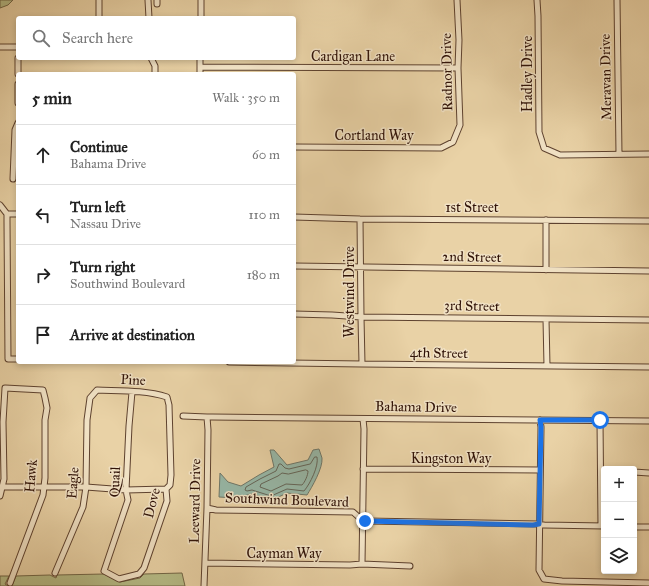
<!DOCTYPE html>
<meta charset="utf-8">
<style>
:root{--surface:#fff;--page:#f6f6f6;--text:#222;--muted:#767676;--line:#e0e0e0}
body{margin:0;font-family:"IM FELL Great Primer",serif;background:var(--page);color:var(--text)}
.controls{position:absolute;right:12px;bottom:12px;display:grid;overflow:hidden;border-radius:4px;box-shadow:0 2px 6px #0003}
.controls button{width:36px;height:36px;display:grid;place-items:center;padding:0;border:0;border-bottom:1px solid var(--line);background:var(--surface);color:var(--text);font:20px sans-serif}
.stop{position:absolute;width:12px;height:12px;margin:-9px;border:3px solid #1a73e8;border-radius:50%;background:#fff}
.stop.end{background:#1a73e8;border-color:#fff;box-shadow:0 1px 4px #0008}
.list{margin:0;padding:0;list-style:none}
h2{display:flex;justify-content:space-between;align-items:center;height:52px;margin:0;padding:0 16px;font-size:17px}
h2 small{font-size:13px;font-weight:400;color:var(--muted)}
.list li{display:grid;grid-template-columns:26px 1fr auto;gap:12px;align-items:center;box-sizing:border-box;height:60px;padding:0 16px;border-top:1px solid var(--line)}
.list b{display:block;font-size:15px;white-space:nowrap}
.list p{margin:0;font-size:13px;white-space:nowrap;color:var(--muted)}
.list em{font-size:13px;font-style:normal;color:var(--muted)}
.icon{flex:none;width:22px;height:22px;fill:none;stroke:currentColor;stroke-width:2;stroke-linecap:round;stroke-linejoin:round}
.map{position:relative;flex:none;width:649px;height:586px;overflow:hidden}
.search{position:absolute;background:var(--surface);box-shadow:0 2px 6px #0003;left:16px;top:16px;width:280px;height:44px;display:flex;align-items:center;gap:10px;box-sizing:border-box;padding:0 14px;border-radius:4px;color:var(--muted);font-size:15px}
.panel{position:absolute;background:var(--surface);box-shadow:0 2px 6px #0003;left:16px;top:72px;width:280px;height:292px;border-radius:4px}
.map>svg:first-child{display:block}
</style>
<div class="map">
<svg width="649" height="586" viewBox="0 0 649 586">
<rect width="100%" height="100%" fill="#e9d2a6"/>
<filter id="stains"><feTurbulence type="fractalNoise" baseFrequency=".005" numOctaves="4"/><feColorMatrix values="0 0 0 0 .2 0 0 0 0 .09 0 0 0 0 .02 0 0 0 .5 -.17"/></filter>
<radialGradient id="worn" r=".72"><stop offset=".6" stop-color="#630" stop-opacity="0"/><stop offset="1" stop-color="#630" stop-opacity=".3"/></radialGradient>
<path fill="#b6bc87" stroke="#736747" d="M 0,0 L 13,0 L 8,5 L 0,8 Z
M 182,573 L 185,586 L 12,586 L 16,576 L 50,575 L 56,578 L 57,575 L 104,574 L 120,582 L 140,578 L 144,574 Z
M 0,576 L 9,576 L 5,584 L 8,586 L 0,586 Z"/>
<path fill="#97b8a8" stroke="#6e7668" d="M 319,449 C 320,452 321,455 322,458 C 323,468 312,487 307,495 L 287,493 L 272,500 L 251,494 L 236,498 L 219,497 L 220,473 L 228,482 L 241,486 L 259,475 L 274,467 L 270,450 L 274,450 L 287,465 L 308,460 L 313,450 Z"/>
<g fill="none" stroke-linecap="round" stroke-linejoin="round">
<path stroke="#646558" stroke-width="1" d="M 315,457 L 317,457 C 319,466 310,484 304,491 L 287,489 L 271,496 L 252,490 L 247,491 L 245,490 L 246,487 L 260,479 L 276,471 L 279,464 L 281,464 L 285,468 L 289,469 L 310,464 Z
M 306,470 L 308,471 C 308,475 305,482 302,485 L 286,484 L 271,491 L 260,487 L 261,484 L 278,476 L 282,473 L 288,474 Z"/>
<defs>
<path id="minor" d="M 148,0 L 149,18
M 537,0 L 538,16 L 539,132 L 544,148 L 560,155 L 649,154
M 617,0 L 619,154
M 157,4 L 157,0
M 99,18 L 99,0
M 201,18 L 201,0
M 0,47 L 18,47
M 18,58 L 18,74
M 151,58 L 155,66 L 155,74
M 200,67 L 458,68
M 200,74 L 200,58
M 18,84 L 18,103
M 294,147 L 441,148 L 453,142 L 460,125 L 458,68 L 459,40 L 457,0
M 13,179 L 15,130 L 18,123
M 0,205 L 7,214
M 7,214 L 7,221 L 8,359 L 18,359
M 7,214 L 18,214
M 294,217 L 360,219 L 649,221
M 360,219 L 361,317 L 362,364
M 294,266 L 649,271
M 546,270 L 546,220
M 294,314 L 332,315 L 361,317 L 649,320
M 546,319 L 547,366
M 229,362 L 362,364 L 649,367
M 183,416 L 207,417 L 212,417 L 649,421
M 540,420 L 541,427 L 539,570 L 544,579 L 562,581 L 649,583
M 600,420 L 601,526
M 363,469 L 540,470
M 634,472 L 649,473
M 1,487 L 86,487 L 126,490 L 166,489
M 0,496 L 4,479 L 3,422 L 5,388 L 43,390 L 45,398 L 47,408 L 45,420 L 45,478 L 43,495 L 10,583
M 207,508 L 216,510 L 353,512 L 363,521 L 367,521 L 539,524 L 544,525 L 604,526
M 634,527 L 649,527
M 205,563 L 350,565 L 362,564 L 410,566
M 362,564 L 364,429 L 363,419
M 55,573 L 83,507 L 86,487 L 87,420 L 90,398 L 97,390 C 120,391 145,390 167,397 L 169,405 L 171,475 L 170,485 L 166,489 L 167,501 L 144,568 L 139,574 L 119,579 L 104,571 L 128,500 L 126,490 L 129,426 L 132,392
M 204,586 L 207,508 L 208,430 L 207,417"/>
</defs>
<use href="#minor" stroke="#5e422f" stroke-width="7"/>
<use href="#minor" stroke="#f1e2c5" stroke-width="5"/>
</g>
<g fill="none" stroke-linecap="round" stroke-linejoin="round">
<path stroke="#1a73e8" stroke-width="5" d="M 365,521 L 533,525 L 539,524 L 541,427 L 540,420 L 600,420"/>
</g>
<g text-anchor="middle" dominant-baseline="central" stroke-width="3" stroke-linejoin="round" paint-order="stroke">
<g font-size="14" fill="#301207" stroke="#f1e2c5">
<text x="353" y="56">Cardigan Lane</text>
<text transform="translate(447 72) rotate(-91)">Radnor Drive</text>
<text transform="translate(527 74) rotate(-90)">Hadley Drive</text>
<text transform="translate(606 77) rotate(-91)">Meravan Drive</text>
<text x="374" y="135">Cortland Way</text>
<text x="472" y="207">1st Street</text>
<text transform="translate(472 257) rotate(1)">2nd Street</text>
<text transform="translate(349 292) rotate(-90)">Westwind Drive</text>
<text transform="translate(472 306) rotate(1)">3rd Street</text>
<text transform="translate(439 353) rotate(1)">4th Street</text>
<text transform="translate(133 380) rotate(3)">Pine</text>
<text transform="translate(416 407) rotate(1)">Bahama Drive</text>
<text x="451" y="458">Kingston Way</text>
<text transform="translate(31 476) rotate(-85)">Hawk</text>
<text transform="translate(115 482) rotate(-88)">Quail</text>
<text transform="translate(73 483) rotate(-86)">Eagle</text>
<text transform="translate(287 500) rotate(2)">Southwind Boulevard</text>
<text transform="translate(195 501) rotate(-89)">Leeward Drive</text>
<text transform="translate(152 503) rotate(-75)">Dove</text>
<text x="284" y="553">Cayman Way</text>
</g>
</g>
<rect width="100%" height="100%" filter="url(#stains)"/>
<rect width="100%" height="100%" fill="url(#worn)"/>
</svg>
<div class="controls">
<button>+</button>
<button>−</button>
<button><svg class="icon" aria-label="layers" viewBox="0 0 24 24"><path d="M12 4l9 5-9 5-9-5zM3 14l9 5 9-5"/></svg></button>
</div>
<div class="stop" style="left:600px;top:420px"></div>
<div class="stop end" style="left:365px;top:521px"></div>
<div class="search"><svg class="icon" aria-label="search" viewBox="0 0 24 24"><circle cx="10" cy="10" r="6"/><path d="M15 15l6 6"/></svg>Search here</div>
<section class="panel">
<h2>5 min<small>Walk · 350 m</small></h2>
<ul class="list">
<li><svg class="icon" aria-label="ahead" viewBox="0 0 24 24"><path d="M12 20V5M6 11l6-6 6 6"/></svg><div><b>Continue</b><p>Bahama Drive</p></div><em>60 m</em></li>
<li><svg class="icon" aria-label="left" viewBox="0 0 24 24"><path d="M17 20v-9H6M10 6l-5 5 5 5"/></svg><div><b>Turn left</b><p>Nassau Drive</p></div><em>110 m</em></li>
<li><svg class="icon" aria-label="right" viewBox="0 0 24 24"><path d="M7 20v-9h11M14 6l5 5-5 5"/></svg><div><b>Turn right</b><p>Southwind Boulevard</p></div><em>180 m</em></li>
<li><svg class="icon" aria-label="arrive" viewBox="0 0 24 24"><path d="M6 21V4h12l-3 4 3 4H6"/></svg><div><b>Arrive at destination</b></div></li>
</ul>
</section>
</div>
